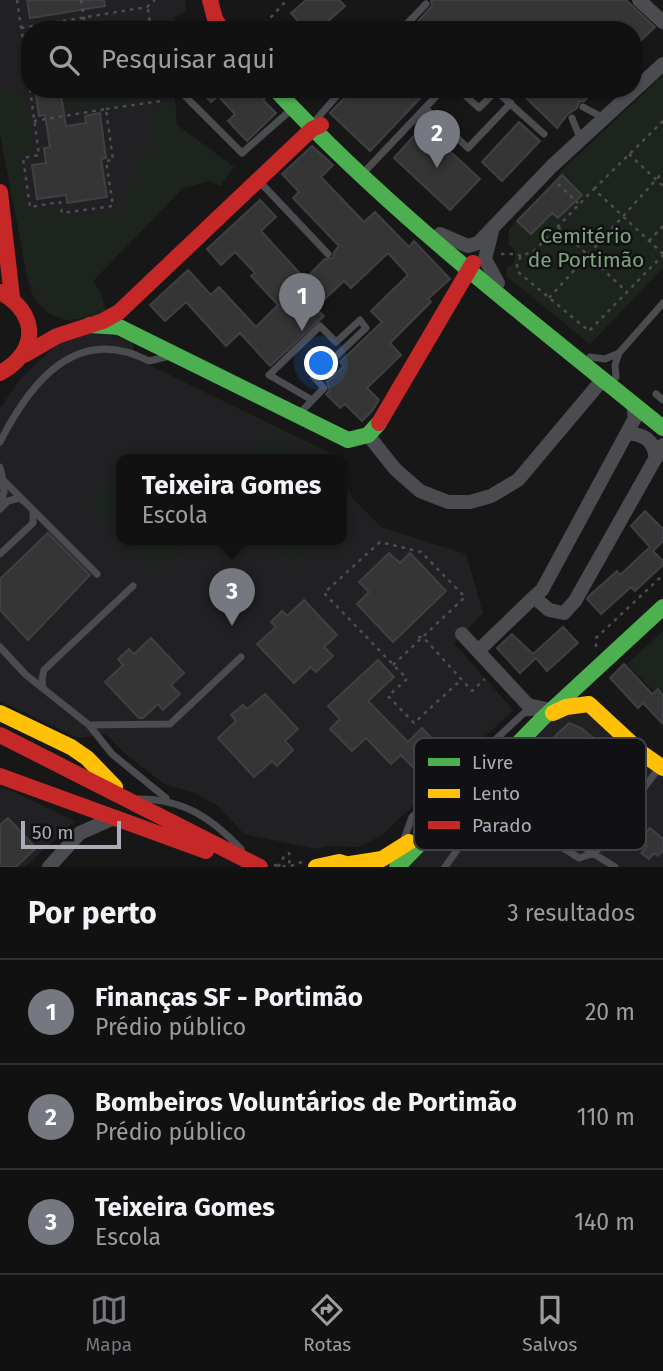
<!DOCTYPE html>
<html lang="pt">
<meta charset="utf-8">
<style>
:root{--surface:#111;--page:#1e1f1f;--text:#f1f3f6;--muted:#9c9d9f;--line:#303131;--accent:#757880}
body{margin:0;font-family:"Fira Sans",sans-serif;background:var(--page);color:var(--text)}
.scale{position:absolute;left:21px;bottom:18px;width:100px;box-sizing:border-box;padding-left:7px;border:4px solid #a8adb8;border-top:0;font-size:19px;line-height:24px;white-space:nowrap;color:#a8adb8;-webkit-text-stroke:5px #111113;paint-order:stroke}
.you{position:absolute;left:322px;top:364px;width:24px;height:24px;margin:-18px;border:5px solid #fff;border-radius:50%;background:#1a73e8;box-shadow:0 0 0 10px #1a73e833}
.badge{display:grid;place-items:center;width:46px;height:46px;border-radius:50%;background:var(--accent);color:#fff;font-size:23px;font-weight:700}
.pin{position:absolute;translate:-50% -58px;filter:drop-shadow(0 2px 4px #0008)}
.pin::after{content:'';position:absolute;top:37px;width:24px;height:21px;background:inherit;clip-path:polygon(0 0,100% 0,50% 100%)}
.popup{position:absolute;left:116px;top:454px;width:231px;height:91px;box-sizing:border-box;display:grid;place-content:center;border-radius:14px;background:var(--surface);filter:drop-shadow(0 2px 5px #0005);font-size:23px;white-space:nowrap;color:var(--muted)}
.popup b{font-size:26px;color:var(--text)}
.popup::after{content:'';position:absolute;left:50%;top:100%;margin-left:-14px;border:14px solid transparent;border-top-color:var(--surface)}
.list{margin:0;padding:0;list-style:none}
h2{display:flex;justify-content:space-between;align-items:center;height:91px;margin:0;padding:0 28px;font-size:30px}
h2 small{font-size:23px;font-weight:400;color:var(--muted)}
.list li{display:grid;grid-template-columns:46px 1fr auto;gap:21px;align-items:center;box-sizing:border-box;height:105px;padding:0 28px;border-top:2px solid var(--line)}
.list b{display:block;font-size:26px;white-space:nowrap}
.list p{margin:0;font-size:23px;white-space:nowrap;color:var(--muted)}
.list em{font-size:23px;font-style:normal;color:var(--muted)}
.icon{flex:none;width:38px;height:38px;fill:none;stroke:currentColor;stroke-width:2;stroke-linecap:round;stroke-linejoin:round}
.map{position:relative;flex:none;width:663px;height:867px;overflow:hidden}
.search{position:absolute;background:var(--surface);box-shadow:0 2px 5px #0004;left:21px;right:21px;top:21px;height:77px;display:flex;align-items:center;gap:18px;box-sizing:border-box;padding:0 24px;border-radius:28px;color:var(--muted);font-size:26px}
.sheet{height:406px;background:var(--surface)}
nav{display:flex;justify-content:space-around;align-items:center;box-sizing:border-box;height:98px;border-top:2px solid var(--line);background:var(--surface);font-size:19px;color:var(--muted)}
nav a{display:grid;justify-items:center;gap:4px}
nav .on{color:var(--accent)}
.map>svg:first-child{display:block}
</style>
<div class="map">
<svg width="663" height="867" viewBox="0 0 663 867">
<rect width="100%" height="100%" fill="#171717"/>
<path fill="#212123" d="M 0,0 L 186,0 L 185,12 L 175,17 L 174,30 L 30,30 L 30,89 L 174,89 L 177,125 L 234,167 L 220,186 L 209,181 L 183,188 L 93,281 L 101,294 L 71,321 L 53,316 L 41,307 L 32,294 L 27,276 L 0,133 Z
M 94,331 L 133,341 L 135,358 L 334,455 L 336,460 L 122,460 L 122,540 L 342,540 L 342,475 L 353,499 L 381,527 L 466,554 L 483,613 L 454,643 L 513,710 L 382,835 L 360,847 L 325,846 L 317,849 L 244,834 L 218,806 L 195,793 L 164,784 L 124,753 L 106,734 L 78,738 L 0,701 L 0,408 L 23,376 L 58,344 Z
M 589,704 L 663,768 L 663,867 L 397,867 L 543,718 Z
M 0,787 L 12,791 L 75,821 L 25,867 L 0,867 Z"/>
<path fill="#1d241e" d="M 663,75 L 663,268 L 590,344 L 506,276 L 507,267 L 513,264 C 517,255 516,249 508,244 L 509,229 C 520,217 556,186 560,172 Z
M 64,89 L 155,89 L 156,97 L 68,111 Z
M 0,90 L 1,92 L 24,90 L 34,151 L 20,155 L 28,210 L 56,207 L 59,218 L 115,211 L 122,203 L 151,135 L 152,107 L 175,100 L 177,125 L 234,167 L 220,186 L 209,181 L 183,188 L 93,281 L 101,294 L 106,311 C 65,328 40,320 27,276 L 0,133 Z
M 273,434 L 296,460 L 245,460 Z
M 122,471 L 122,536 L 89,502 Z
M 126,540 L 190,540 L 157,572 Z
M 269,540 L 314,540 L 290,563 Z
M 663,631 L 663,692 L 658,687 L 653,691 L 627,664 Z"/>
<path fill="#353536" stroke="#3f4043" stroke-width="2" d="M 27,0 L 104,0 L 105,6 L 30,18 Z
M 306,0 L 339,0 L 345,6 L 318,30 L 306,30 L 291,13 Z
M 431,0 L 626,0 L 655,27 L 633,48 L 633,30 L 410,30 L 432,6 Z
M 35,89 L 60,89 L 66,126 L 86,123 L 85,116 L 100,113 L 106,158 L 101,159 L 107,197 L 67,203 L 66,195 L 37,199 L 32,165 L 46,163 L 44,148 L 50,147 L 45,115 L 39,116 Z
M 199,89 L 263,89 L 266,97 L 263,100 L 276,113 L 247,141 L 228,121 L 235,114 L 218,96 L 211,102 Z
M 353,89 L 429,89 L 370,151 L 330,113 Z
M 517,89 L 596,89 L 584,101 L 579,102 L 577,108 L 568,114 L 557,128 Z
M 519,122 L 540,141 L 502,181 L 482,162 Z
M 423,126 L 480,179 L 450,210 L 394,158 Z
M 312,146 L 333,165 L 321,177 L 364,222 L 375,212 L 409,247 L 414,241 L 450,279 L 428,299 L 431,302 L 390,343 L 401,355 L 367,388 L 379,400 L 372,411 L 362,421 L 345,404 L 340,408 L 326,394 L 330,390 L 327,382 L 344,366 L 340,362 L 382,322 L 371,311 L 408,275 L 388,253 L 351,288 L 344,281 L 315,308 L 324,316 L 270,366 L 240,333 L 226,346 L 186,302 L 165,321 L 150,305 L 188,270 L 211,295 L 219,287 L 256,327 L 278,305 L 251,276 L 255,273 L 235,252 L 221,265 L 207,249 L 260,200 L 276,217 L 261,231 L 305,279 L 325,259 L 333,258 L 334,252 L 339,246 L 293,198 L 299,192 L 282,174 Z
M 562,175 L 582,195 L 558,218 L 552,213 L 531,234 L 517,221 Z
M 645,511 L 663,529 L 663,541 L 653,551 L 663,561 L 663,565 L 635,591 L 631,587 L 601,614 L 587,599 L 589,596 L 617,571 L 620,575 L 650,547 L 631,526 Z
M 48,533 L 90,575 L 28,640 L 0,610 L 0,579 Z
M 389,553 L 400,563 L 410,553 L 446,591 L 393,642 L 357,604 L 369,592 L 359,582 Z
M 304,600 L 337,635 L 324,647 L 333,656 L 316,672 L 311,667 L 294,683 L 257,644 L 276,627 L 271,622 L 282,611 L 287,616 Z
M 563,627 L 578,643 L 547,671 L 536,658 L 520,673 L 497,648 L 512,634 L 533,654 Z
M 151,638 L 184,673 L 171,685 L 180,694 L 163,710 L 158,704 L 143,718 L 139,718 L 105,682 L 123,665 L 118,659 L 129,649 L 134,654 Z
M 378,660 L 394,677 L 368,701 L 408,742 L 422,728 L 441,748 L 417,771 L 401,755 L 391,764 L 366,738 L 352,751 L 330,729 L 340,719 L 328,706 Z
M 624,664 L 652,694 L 658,689 L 663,695 L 663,724 L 643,703 L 638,708 L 610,678 Z
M 265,694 L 298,729 L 285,741 L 293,750 L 277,766 L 272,761 L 254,777 L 218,738 L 236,721 L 231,715 L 243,705 L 247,709 Z
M 569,723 L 581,728 L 636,772 L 598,803 L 605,813 L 585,828 L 569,809 L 562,812 L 548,793 L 541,797 L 531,781 L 540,774 L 530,760 Z
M 8,818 L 36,848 L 16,867 L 0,867 L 0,825 Z
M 650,828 L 663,839 L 663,850 L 658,856 L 654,853 L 649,859 L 641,853 L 647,846 L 640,839 Z"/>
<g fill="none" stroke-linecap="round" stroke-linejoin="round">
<path stroke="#4d4e52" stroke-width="2.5" stroke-dasharray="3.5 5" stroke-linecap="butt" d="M 17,0 L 30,87
M 81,0 L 86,30
M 148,9 L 151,30
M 21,28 L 147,7 L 155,0
M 259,30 L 287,0
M 30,89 L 39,155 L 23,158 L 30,207 L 60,202 L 62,213 L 113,206 L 106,161 L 113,160 L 106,109 L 34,121
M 106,109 L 161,101 L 159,89
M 629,154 L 663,186
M 558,184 L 578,203
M 594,189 L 663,121
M 558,227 L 627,292
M 649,241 L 663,226
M 501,254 L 516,254 L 521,256
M 663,254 L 594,189 L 534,251 L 521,256 L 517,264 L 517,271 L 589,331 L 663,255
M 549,298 L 663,172
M 418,637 L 423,637 L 472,691 L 485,679
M 596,647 L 596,638 L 663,575
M 393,665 L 465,597 L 421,552 L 380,542 L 324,593 L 407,679 L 388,696 L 414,723 L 461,680
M 274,865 L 288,867 L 302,862"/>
<path stroke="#4b4c50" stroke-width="7" d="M 401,30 L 426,4
M 458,89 L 479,108 L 496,91 L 544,134
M 179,90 L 242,153 L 292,109
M 583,107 L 604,118
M 425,108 L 468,148 L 511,103
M 572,118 L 581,140
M 314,122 L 343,89
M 368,168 L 443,89
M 259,181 L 328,254
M 619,353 L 663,303
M 590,357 L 605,359 L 619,353 L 615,365 L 616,377
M 656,394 L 663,400
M 300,413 L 324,388 L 314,377 L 366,328 L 360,320 L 336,342 L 320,326 L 269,375 L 312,400
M 0,442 C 30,383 76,323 149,361 L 170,356
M 0,467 L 3,480
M 0,505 L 4,492 L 3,480 L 97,574
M 0,509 L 8,501 L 19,498 L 25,502
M 0,554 L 33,523 L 33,510
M 0,647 L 26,675 L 89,725 L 170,724 L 241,657
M 43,688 L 42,679 L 44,670 L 133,586
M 89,725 L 112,754 L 166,798
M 139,799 C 183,799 212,818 241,849
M 491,802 L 579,858 L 595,853 L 659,768
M 517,836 L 528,821
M 403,842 L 412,817 L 524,713 L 536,712
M 445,867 L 492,801 L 499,797 L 506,799 L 615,867"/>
<path stroke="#4b4c50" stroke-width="14" d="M 639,0 L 663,22
M 492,231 L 485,259 L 498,283
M 440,234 L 468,246 L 478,243 L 552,166 L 663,64
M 627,433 C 645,435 653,439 656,458
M 368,435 L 395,469 L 420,491 L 448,502 L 470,502 L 491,496 L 518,480 L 603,379
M 534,597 L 542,590 L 635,418 L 633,403
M 462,634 L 528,705 L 551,710
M 478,651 L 534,597 L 549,610 L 564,613 L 575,601 L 663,445
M 49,867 L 80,833 L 116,817"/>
<path stroke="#4caf50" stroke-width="16" d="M 275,89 C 392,215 530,320 663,428
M 90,325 L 119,327 L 348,440 L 368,435 L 379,423
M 397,867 L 543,718 L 663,607"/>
<path stroke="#ffc107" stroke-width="16" d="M 0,713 L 71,747 L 87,758 L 115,787
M 553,713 L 566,707 L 589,704 L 643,754 L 663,768
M 350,864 L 382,859 L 409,842
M 316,867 L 339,862 L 356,867"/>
<path stroke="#c62828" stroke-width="16" d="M 210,0 L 215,19 L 222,30
M 0,192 L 12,297
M 0,292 C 39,313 39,352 0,373
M 24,355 L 57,336 L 103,321 L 119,312 L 312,129 L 321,125
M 379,423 L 473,263
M 0,735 L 260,867
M 0,776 L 206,851"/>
<path stroke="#4d4e52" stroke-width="2.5" stroke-dasharray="3.5 5" stroke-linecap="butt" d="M 278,867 L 285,855 L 289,853 L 290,859 L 288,867"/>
</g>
<g text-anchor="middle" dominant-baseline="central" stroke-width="5" stroke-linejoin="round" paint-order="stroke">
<g font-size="21" fill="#7fa381" stroke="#111113">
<text x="586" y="236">Cemitério<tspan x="586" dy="24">de Portimão</tspan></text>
</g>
</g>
<rect x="414" y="738" width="232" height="112" rx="10" fill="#111113" stroke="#3e4045" stroke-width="2"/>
<rect x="428" y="758" width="32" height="8" fill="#4caf50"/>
<rect x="428" y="789" width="32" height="9" fill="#ffc107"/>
<rect x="428" y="821" width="32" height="8" fill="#c62828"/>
<g font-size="19" fill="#a8adb8">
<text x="472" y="769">Livre</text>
<text x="472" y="800">Lento</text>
<text x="472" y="832">Parado</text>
</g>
</svg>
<div class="scale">50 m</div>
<div class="you"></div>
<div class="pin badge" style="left:302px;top:331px">1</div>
<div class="pin badge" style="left:437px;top:168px">2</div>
<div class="pin badge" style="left:232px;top:626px">3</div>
<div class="popup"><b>Teixeira Gomes</b>Escola</div>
<div class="search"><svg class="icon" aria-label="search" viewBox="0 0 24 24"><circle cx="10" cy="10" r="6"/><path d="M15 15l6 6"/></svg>Pesquisar aqui</div>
</div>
<section class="sheet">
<h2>Por perto<small>3 resultados</small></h2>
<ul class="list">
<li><span class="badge">1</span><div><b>Finanças SF - Portimão</b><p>Prédio público</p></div><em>20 m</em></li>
<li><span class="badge">2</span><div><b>Bombeiros Voluntários de Portimão</b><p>Prédio público</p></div><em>110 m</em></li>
<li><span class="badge">3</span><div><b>Teixeira Gomes</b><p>Escola</p></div><em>140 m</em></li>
</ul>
</section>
<nav>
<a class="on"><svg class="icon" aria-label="map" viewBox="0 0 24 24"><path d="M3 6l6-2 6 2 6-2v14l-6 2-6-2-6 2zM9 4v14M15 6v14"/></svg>Mapa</a>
<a><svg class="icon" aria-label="directions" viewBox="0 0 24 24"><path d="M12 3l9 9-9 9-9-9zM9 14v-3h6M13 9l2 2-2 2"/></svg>Rotas</a>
<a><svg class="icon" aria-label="saved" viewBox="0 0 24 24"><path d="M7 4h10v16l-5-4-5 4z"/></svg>Salvos</a>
</nav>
